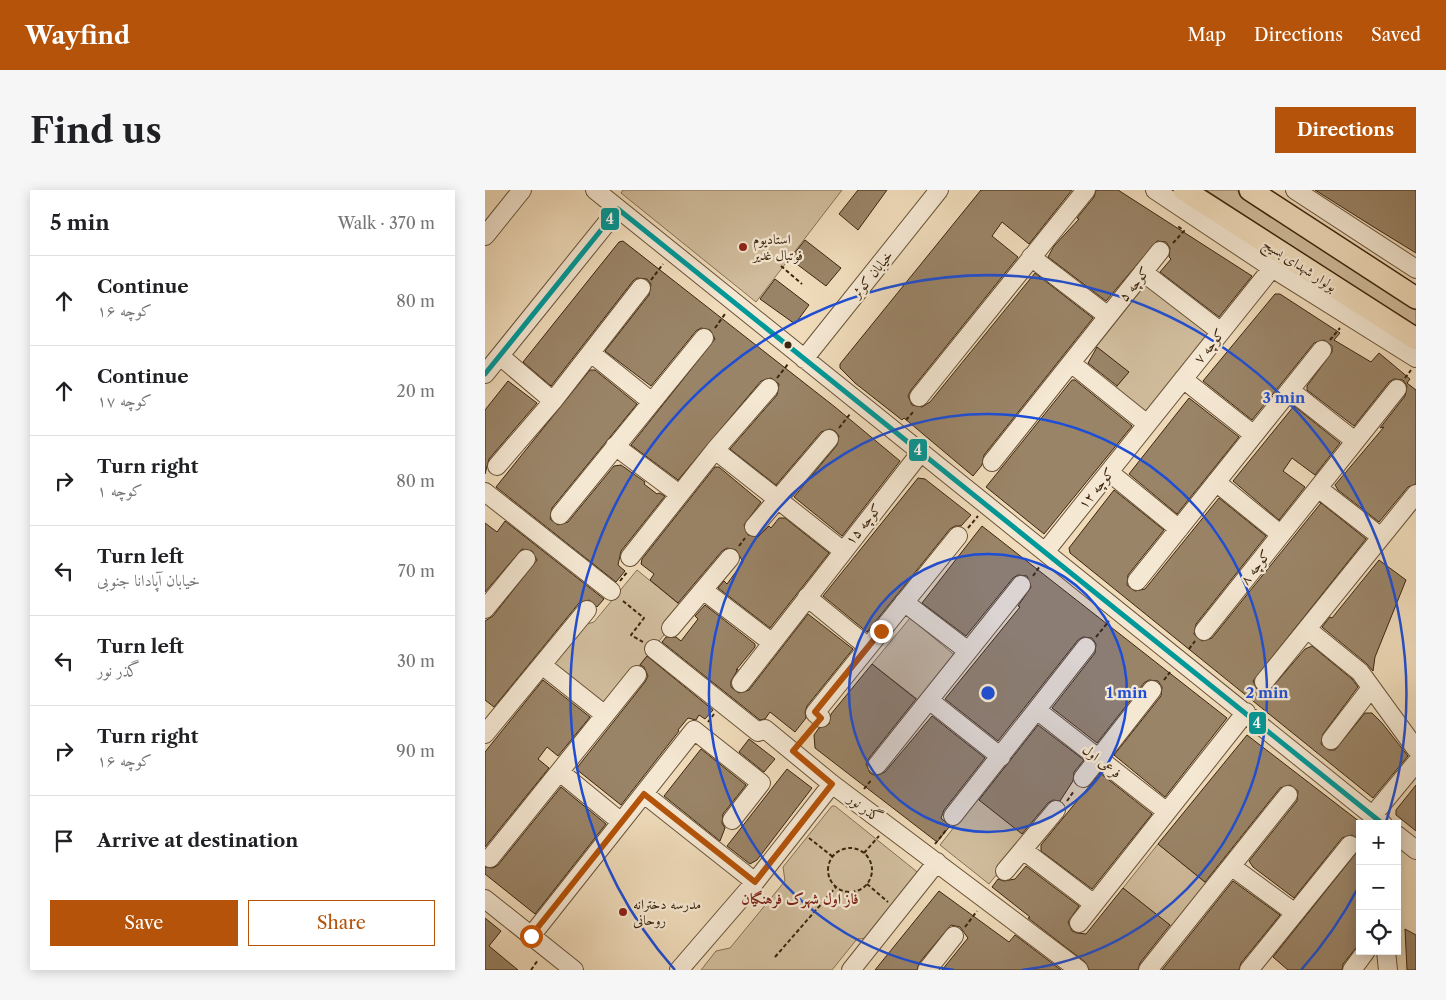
<!DOCTYPE html>
<meta charset="utf-8">
<style>
:root{--surface:#fff;--page:#f6f6f6;--text:#202124;--muted:#757577;--line:#e0e0e0;--accent:#b45309}
body{margin:0;font-family:"Libre Caslon Text",Amiri,serif;background:var(--page);color:var(--text)}
.controls{position:absolute;right:15px;bottom:15px;display:grid;overflow:hidden;border-radius:0px;box-shadow:0 2px 12px #0003}
.controls button{width:45px;height:45px;display:grid;place-items:center;padding:0;border:0;border-bottom:1px solid var(--line);background:var(--surface);color:var(--text);font:25px sans-serif}
.stop{position:absolute;width:15px;height:15px;margin:-11px;border:4px solid #b45309;border-radius:50%;background:#fff}
.stop.end{background:#b45309;border-color:#fff;box-shadow:0 1px 5px #0008}
.list{margin:0;padding:0;list-style:none}
h2{display:flex;justify-content:space-between;align-items:center;height:65px;margin:0;padding:0 20px;font-size:21px}
h2 small{font-size:16px;font-weight:400;color:var(--muted)}
.list li{display:grid;grid-template-columns:32px 1fr auto;gap:15px;align-items:center;box-sizing:border-box;height:90px;padding:0 20px;border-top:1px solid var(--line)}
.list b{display:block;font-size:19px;white-space:nowrap}
.list p{margin:0;font-size:16px;white-space:nowrap;color:var(--muted)}
.list em{font-size:16px;font-style:normal;color:var(--muted)}
.actions{display:flex;gap:10px;padding:15px 20px}
.actions a{flex:1;padding:11px 0;border:1px solid var(--accent);border-radius:0px;text-align:center;font-size:18px;color:var(--accent)}
.actions .main{background:var(--accent);color:#fff}
.icon{flex:none;width:28px;height:28px;fill:none;stroke:currentColor;stroke-width:2;stroke-linecap:round;stroke-linejoin:round}
.map{position:relative;flex:none;width:931px;height:780px;overflow:hidden;border-radius:0px}
header{display:flex;align-items:center;gap:30px;box-sizing:border-box;height:70px;padding:0 25px;background:var(--accent);color:#fff}
header strong{font-size:24px}
nav{display:flex;gap:28px;margin-inline-start:auto;font-size:18px}
.intro{display:flex;align-items:center;justify-content:space-between;box-sizing:border-box;height:120px;padding:0 30px}
h1{margin:0;font-size:35px}
.button{padding:12px 22px;border-radius:0px;background:var(--accent);color:#fff;font-size:18px;font-weight:700}
main{display:flex;gap:30px;padding:0 30px}
aside{flex:1;background:var(--surface);border-radius:0px;box-shadow:0 2px 12px #0003}
.map>svg:first-child{display:block}
</style>
<header>
<strong>Wayfind</strong>
<nav><a>Map</a><a>Directions</a><a>Saved</a></nav>
</header>
<div class="intro"><h1>Find us</h1><a class="button">Directions</a></div>
<main>
<aside>
<h2>5 min<small>Walk · 370 m</small></h2>
<ul class="list">
<li><svg class="icon" aria-label="ahead" viewBox="0 0 24 24"><path d="M12 20V5M6 11l6-6 6 6"/></svg><div><b>Continue</b><p>کوچه ۱۶</p></div><em>80 m</em></li>
<li><svg class="icon" aria-label="ahead" viewBox="0 0 24 24"><path d="M12 20V5M6 11l6-6 6 6"/></svg><div><b>Continue</b><p>کوچه ۱۷</p></div><em>20 m</em></li>
<li><svg class="icon" aria-label="right" viewBox="0 0 24 24"><path d="M7 20v-9h11M14 6l5 5-5 5"/></svg><div><b>Turn right</b><p>کوچه ۱</p></div><em>80 m</em></li>
<li><svg class="icon" aria-label="left" viewBox="0 0 24 24"><path d="M17 20v-9H6M10 6l-5 5 5 5"/></svg><div><b>Turn left</b><p>خیابان آپادانا جنوبی</p></div><em>70 m</em></li>
<li><svg class="icon" aria-label="left" viewBox="0 0 24 24"><path d="M17 20v-9H6M10 6l-5 5 5 5"/></svg><div><b>Turn left</b><p>گذر نور</p></div><em>30 m</em></li>
<li><svg class="icon" aria-label="right" viewBox="0 0 24 24"><path d="M7 20v-9h11M14 6l5 5-5 5"/></svg><div><b>Turn right</b><p>کوچه ۱۶</p></div><em>90 m</em></li>
<li><svg class="icon" aria-label="arrive" viewBox="0 0 24 24"><path d="M6 21V4h12l-3 4 3 4H6"/></svg><div><b>Arrive at destination</b></div></li>
</ul>
<div class="actions"><a class="main">Save</a><a>Share</a></div>
</aside>
<div class="map">
<svg width="931" height="780" viewBox="0 0 931 780">
<rect width="100%" height="100%" fill="#f0dcbb"/>
<filter id="stains"><feTurbulence type="fractalNoise" baseFrequency=".004" numOctaves="4"/><feColorMatrix values="0 0 0 0 .2 0 0 0 0 .09 0 0 0 0 .02 0 0 0 .5 -.17"/></filter>
<radialGradient id="worn" r=".72"><stop offset=".6" stop-color="#630" stop-opacity="0"/><stop offset="1" stop-color="#630" stop-opacity=".3"/></radialGradient>
<path fill="#d1bd9d" stroke="#867155" d="M 138,0 L 357,0 L 271,112 L 136,3 Z
M 721,0 L 751,0 L 931,120 L 931,137 Z
M 661,94 L 730,145 L 660,224 L 629,200 L 643,182 L 611,157 Z
M 152,380 L 200,419 L 119,519 L 66,478 L 102,434 L 109,432 Z
M 425,428 L 473,468 L 436,512 L 387,474 Z
M 492,608 L 542,647 L 504,694 L 455,655 Z
M 347,616 L 350,616 L 436,685 L 385,748 L 372,749 L 347,780 L 216,780 L 231,761 L 245,758 L 300,691 L 298,677 Z
M 673,654 L 722,694 L 687,737 L 638,698 Z"/>
<path fill="#9a8467" stroke="#3c250d" d="M 373,0 L 402,0 L 373,40 L 354,24 Z
M 496,0 L 587,0 L 544,54 L 517,32 L 507,46 L 533,67 L 426,200 L 423,206 L 427,215 L 437,217 L 445,212 L 550,83 L 608,128 L 499,265 L 497,275 L 488,286 L 419,228 L 417,230 L 370,193 L 355,178 L 355,174 Z
M 611,0 L 633,0 L 767,86 L 734,127 L 675,82 L 686,69 L 684,67 L 685,58 L 681,52 L 672,51 L 621,111 L 563,67 L 569,56 L 594,29 L 592,28 L 609,7 Z
M 830,0 L 931,0 L 931,63 L 887,36 Z
M 320,50 L 356,78 L 341,96 L 305,69 Z
M 138,51 L 350,217 L 415,271 L 357,346 L 309,307 L 352,255 L 354,246 L 350,241 L 345,239 L 336,242 L 291,295 L 245,259 L 292,205 L 294,194 L 286,188 L 276,191 L 193,290 L 146,255 L 230,149 L 225,140 L 216,138 L 211,141 L 166,196 L 120,161 L 164,105 L 166,94 L 162,89 L 152,88 L 148,91 L 66,196 L 38,172 L 134,52 Z
M 290,89 L 324,115 L 310,134 L 275,109 Z
M 790,104 L 795,104 L 855,143 L 849,150 L 886,172 L 894,163 L 925,189 L 922,193 L 931,200 L 931,294 L 923,297 L 894,332 L 853,300 L 850,295 L 899,237 L 895,238 L 920,206 L 922,196 L 918,190 L 909,189 L 904,192 L 869,236 L 822,200 L 822,196 L 847,162 L 847,156 L 839,150 L 829,153 L 767,230 L 718,191 Z
M 612,157 L 644,182 L 632,196 L 603,173 Z
M 105,180 L 110,180 L 152,214 L 67,318 L 65,329 L 73,335 L 83,332 L 129,276 L 136,275 L 160,292 L 159,294 L 172,304 L 174,303 L 180,306 L 136,361 L 133,375 L 140,381 L 131,392 L 11,297 Z
M 587,190 L 590,190 L 647,236 L 559,344 L 501,297 Z
M 23,191 L 52,213 L 4,269 L 0,284 L 0,220 Z
M 704,208 L 754,247 L 692,324 L 644,284 Z
M 809,216 L 855,253 L 830,285 L 807,268 L 798,281 L 820,297 L 794,330 L 748,291 Z
M 230,277 L 234,277 L 276,312 L 259,335 L 263,345 L 273,347 L 284,336 L 286,338 L 294,328 L 300,328 L 344,363 L 285,438 L 233,398 L 239,391 L 242,394 L 258,372 L 251,360 L 242,358 L 237,361 L 193,413 L 165,390 L 169,384 L 156,374 L 157,369 Z
M 433,288 L 440,289 L 486,325 L 476,336 L 470,336 L 465,339 L 382,442 L 338,406 Z
M 629,300 L 679,340 L 643,385 L 642,395 L 650,401 L 660,399 L 734,308 L 781,346 L 711,434 L 709,444 L 717,451 L 727,448 L 836,313 L 881,349 L 768,491 L 773,501 L 783,502 L 820,459 L 827,456 L 867,489 L 873,497 L 838,544 L 836,554 L 844,560 L 850,560 L 880,523 L 887,523 L 897,533 L 923,566 L 888,608 L 585,363 L 584,358 Z
M 20,331 L 119,409 L 112,417 L 104,410 L 94,413 L 9,517 L 0,510 L 0,431 L 8,426 L 52,370 L 47,361 L 37,359 L 0,402 L 0,333 L 12,342 Z
M 497,336 L 742,528 L 680,607 L 629,565 L 676,506 L 677,497 L 673,491 L 664,490 L 659,493 L 612,553 L 567,518 L 610,463 L 611,454 L 607,448 L 598,447 L 593,450 L 513,551 L 460,509 L 535,417 L 533,416 L 546,397 L 542,386 L 533,385 L 528,388 L 481,446 L 437,413 Z
M 894,370 L 921,390 L 890,467 L 888,481 L 882,474 L 837,437 L 845,427 L 847,428 Z
M 220,415 L 270,454 L 270,457 L 251,480 L 253,479 L 246,491 L 246,497 L 254,503 L 264,500 L 323,424 L 368,459 L 322,516 L 320,522 L 321,528 L 310,542 L 285,522 L 280,529 L 275,530 L 177,452 L 181,447 L 191,447 L 196,451 L 213,429 L 210,426 Z
M 162,466 L 228,520 L 220,529 L 214,525 L 211,530 L 203,528 L 193,540 L 194,541 L 136,615 L 91,579 L 160,492 L 163,486 L 159,477 L 155,475 Z
M 387,474 L 431,509 L 384,568 L 381,574 L 385,583 L 391,586 L 400,582 L 447,526 L 500,568 L 459,620 L 456,628 L 465,636 L 452,652 L 330,558 L 329,545 L 334,538 L 344,534 L 346,524 Z
M 58,490 L 105,527 L 73,566 L 62,557 L 53,569 L 64,578 L 0,657 L 0,562 Z
M 553,535 L 599,570 L 589,582 L 588,591 L 575,611 L 568,610 L 563,613 L 537,644 L 494,610 Z
M 762,545 L 875,632 L 875,651 L 867,645 L 857,648 L 809,708 L 768,677 L 764,671 L 812,611 L 813,601 L 805,595 L 795,598 L 720,692 L 673,654 Z
M 264,549 L 290,569 L 279,582 L 254,562 Z
M 216,559 L 261,595 L 238,624 L 237,633 L 240,638 L 235,651 L 179,606 Z
M 302,579 L 327,598 L 272,670 L 265,674 L 242,656 Z
M 615,583 L 667,624 L 607,699 L 556,661 L 556,655 Z
M 931,595 L 931,641 L 911,625 L 911,620 Z
M 76,597 L 121,634 L 50,724 L 0,684 L 0,677 L 8,678 L 13,675 Z
M 875,658 L 875,753 L 858,774 L 857,780 L 803,780 L 788,767 Z
M 541,676 L 594,716 L 583,732 L 587,741 L 592,743 L 601,744 L 638,698 L 685,735 L 655,773 L 653,780 L 604,780 L 600,772 L 543,728 L 545,727 L 507,697 L 513,689 L 519,691 L 530,689 Z
M 748,691 L 795,725 L 756,773 L 754,780 L 677,780 Z
M 454,701 L 524,752 L 530,745 L 576,780 L 457,780 L 483,748 L 475,737 L 466,735 L 434,773 L 432,780 L 390,780 Z
M 0,728 L 16,741 L 4,756 L 33,780 L 0,780 Z
M 920,739 L 931,745 L 931,780 L 922,780 Z"/>
<g fill="none" stroke-linecap="round" stroke-linejoin="round">
<defs>
<path id="minor" d="M 110,0 L 898,634
M 670,0 L 787,78 L 931,168
M 810,0 L 931,79
M 0,46 L 37,0
M 546,67 L 623,126
M 658,82 L 736,142
M 106,163 L 167,212
M 15,166 L 68,211
M 319,169 L 454,0
M 586,173 L 662,234
M 0,184 L 133,19
M 698,189 L 769,245
M 805,200 L 870,251
M 434,207 L 601,0
M 130,256 L 194,304
M 230,260 L 357,360
M 507,272 L 675,61
M 12,276 L 68,211 L 156,98
M 624,282 L 694,339
M 731,292 L 795,344
M 833,298 L 896,347
M 0,302 L 126,401
M 75,325 L 219,148
M 269,337 L 344,249
M 560,362 L 787,78
M 145,367 L 230,260 L 284,198
M 652,391 L 837,160
M 218,400 L 286,452
M 322,407 L 383,457
M 419,412 L 483,461
M 0,419 L 41,369
M 186,438 L 245,368
M 822,439 L 875,482 L 931,559
M 719,441 L 912,199
M 169,459 L 273,542 L 280,539 L 347,594 L 594,780
M 57,475 L 120,525
M 779,492 L 931,304
M 256,493 L 436,262
M 444,510 L 516,567
M 553,521 L 682,622
M 336,528 L 330,523 L 473,346
M 0,544 L 102,420
M 846,550 L 886,498
M 392,575 L 536,395
M 75,582 L 136,632
M 598,588 L 667,500
M 159,604 L 270,692
M 888,625 L 931,573
M 468,626 L 601,457
M 912,645 L 931,660
M 538,660 L 609,714
M 5,668 L 152,485
M 746,676 L 810,723
M 520,681 L 571,620
M 0,709 L 89,780
M 594,733 L 761,522
M 46,746 L 209,540 L 276,593 L 247,630
M 901,761 L 903,780
M 194,780 L 270,692 L 347,594
M 366,780 L 452,672
M 442,780 L 469,746
M 663,780 L 803,605
M 764,780 L 865,655
M 867,780 L 881,761"/>
<path id="major" d="M 699,0 L 931,149
M 765,0 L 931,108"/>
</defs>
<use href="#minor" stroke="#695338" stroke-width="20"/>
<use href="#major" stroke="#3c250d" stroke-width="24"/>
<path stroke="#3c250d" stroke-width="2" stroke-dasharray="4 2.5" stroke-linecap="butt" d="M 688,53 L 699,41 L 694,37 L 696,35
M 296,76 L 317,94
M 166,90 L 178,74
M 230,138 L 240,124
M 845,150 L 855,138
M 292,188 L 303,174
M 920,188 L 926,180
M 421,230 L 429,221
M 354,238 L 365,224
M 483,338 L 493,326
M 254,356 L 260,348
M 548,386 L 555,376
M 135,391 L 143,381
M 138,411 L 159,428 L 146,445 L 158,452
M 611,447 L 624,431
M 704,459 L 710,451
M 679,490 L 685,482
M 223,532 L 229,524
M 318,550 L 328,538
M 379,599 L 387,589
M 582,611 L 589,601
M 324,648 L 348,667
M 450,654 L 462,639
M343 680a22 22 0 1 1 44 0a22 22 0 1 1-44 0Z
M 379,663 L 394,646
M 382,694 L 403,712
M 480,737 L 492,721
M 290,767 L 351,697
M 46,780 L 53,770"/>
<use href="#minor" stroke="#f5e8d3" stroke-width="18"/>
<use href="#major" stroke="#f0dcbb" stroke-width="21"/>
<defs>
<path id="bus-1" d="M 0,184 L 133,19 L 898,634"/>
</defs>
<use href="#bus-1" stroke="#f5e8d3" stroke-width="9"/>
<use href="#bus-1" stroke="#099" stroke-width="5"/>
</g>
<g fill="none" stroke-linecap="round" stroke-linejoin="round">
<path stroke="#b45309" stroke-width="6" d="M 46,746 L 159,604 L 270,692 L 347,594 L 308,561 L 336,528 L 330,522 L 396,441"/>
</g>
<circle cx="503" cy="503" r="139" fill="#1d4ed8" fill-opacity=".12"/>
<g fill="none" stroke="#1d4ed8" stroke-width="2.5">
<circle cx="503" cy="503" r="139"/>
<path d="M469 780A279 279 0 1 1 537 780"/>
<path d="M874 696A418 418 0 0 1 816 780M190 780A418 418 0 1 1 901 632"/>
</g>
<g fill="#8f2418" stroke="#f5e8d3" stroke-width="2">
<circle cx="258" cy="57" r="5"/>
<circle cx="138" cy="722" r="5"/>
</g>
<circle fill="#3c250d" stroke="#f5e8d3" stroke-width="2" cx="303" cy="155" r="4.5"/>
<g text-anchor="middle" dominant-baseline="central" stroke-width="4.5" stroke-linejoin="round" paint-order="stroke">
<g font-size="14" fill="#3c250d" stroke="#f5e8d3" text-anchor="start">
<text x="268" y="49">استادیوم<tspan x="268" dy="16">فوتبال غدیر</tspan></text>
<text x="148" y="714">مدرسه دخترانه<tspan x="148" dy="16">روحانی</tspan></text>
</g>
<g font-size="14" fill="#3c250d" stroke="#f5e8d3">
<text transform="translate(815 75) rotate(33)">بولوار شهدای بسیج</text>
<text transform="translate(387 84) rotate(-51)">خیابان کوثر</text>
<text transform="translate(649 94) rotate(-51)">کوچه ۵</text>
<text transform="translate(724 156) rotate(-51)">کوچه ۷</text>
<text transform="translate(611 298) rotate(-51)">کوچه ۱۲</text>
<text transform="translate(378 334) rotate(-51)">کوچه ۱۵</text>
<text transform="translate(770 377) rotate(-52)">کوچه ۸</text>
<text transform="translate(617 571) rotate(38)">فرعی اول</text>
<text transform="translate(380 618) rotate(37)">گذر نور</text>
</g>
<g font-size="15" font-weight="bold" fill="#7a1f14" stroke="#f5e8d3">
<text x="315" y="708">فاز اول شهرک فرهنگیان</text>
</g>
</g>
<circle cx="503" cy="503" r="8" fill="#1d4ed8" stroke="#f5e8d3" stroke-width="2.5"/>
<g font-size="15" text-anchor="middle" font-weight="bold" fill="#1d4ed8" stroke="#f5e8d3" stroke-width="4.5" stroke-linejoin="round" paint-order="stroke">
<text x="799" y="213">3 min</text>
<text x="642" y="508">1 min</text>
<text x="782" y="508">2 min</text>
</g>
<g stroke="#f5e8d3" stroke-width="2">
<rect x="115" y="17" width="20" height="24" rx="5" fill="#099"/>
<rect x="423" y="248" width="20" height="24" rx="5" fill="#099"/>
<rect x="763" y="521" width="19" height="24" rx="5" fill="#099"/>
</g>
<g font-size="14" text-anchor="middle" font-weight="bold" fill="#fff">
<text x="125" y="34">4</text>
<text x="433" y="265">4</text>
<text x="772" y="538">4</text>
</g>
<rect width="100%" height="100%" filter="url(#stains)"/>
<rect width="100%" height="100%" fill="url(#worn)"/>
</svg>
<div class="controls">
<button>+</button>
<button>−</button>
<button><svg class="icon" aria-label="locate" viewBox="0 0 24 24"><circle cx="12" cy="12" r="6"/><path d="M12 2v4M12 18v4M2 12h4M18 12h4"/></svg></button>
</div>
<div class="stop" style="left:46px;top:746px"></div>
<div class="stop end" style="left:396px;top:441px"></div>
</div>
</main>
